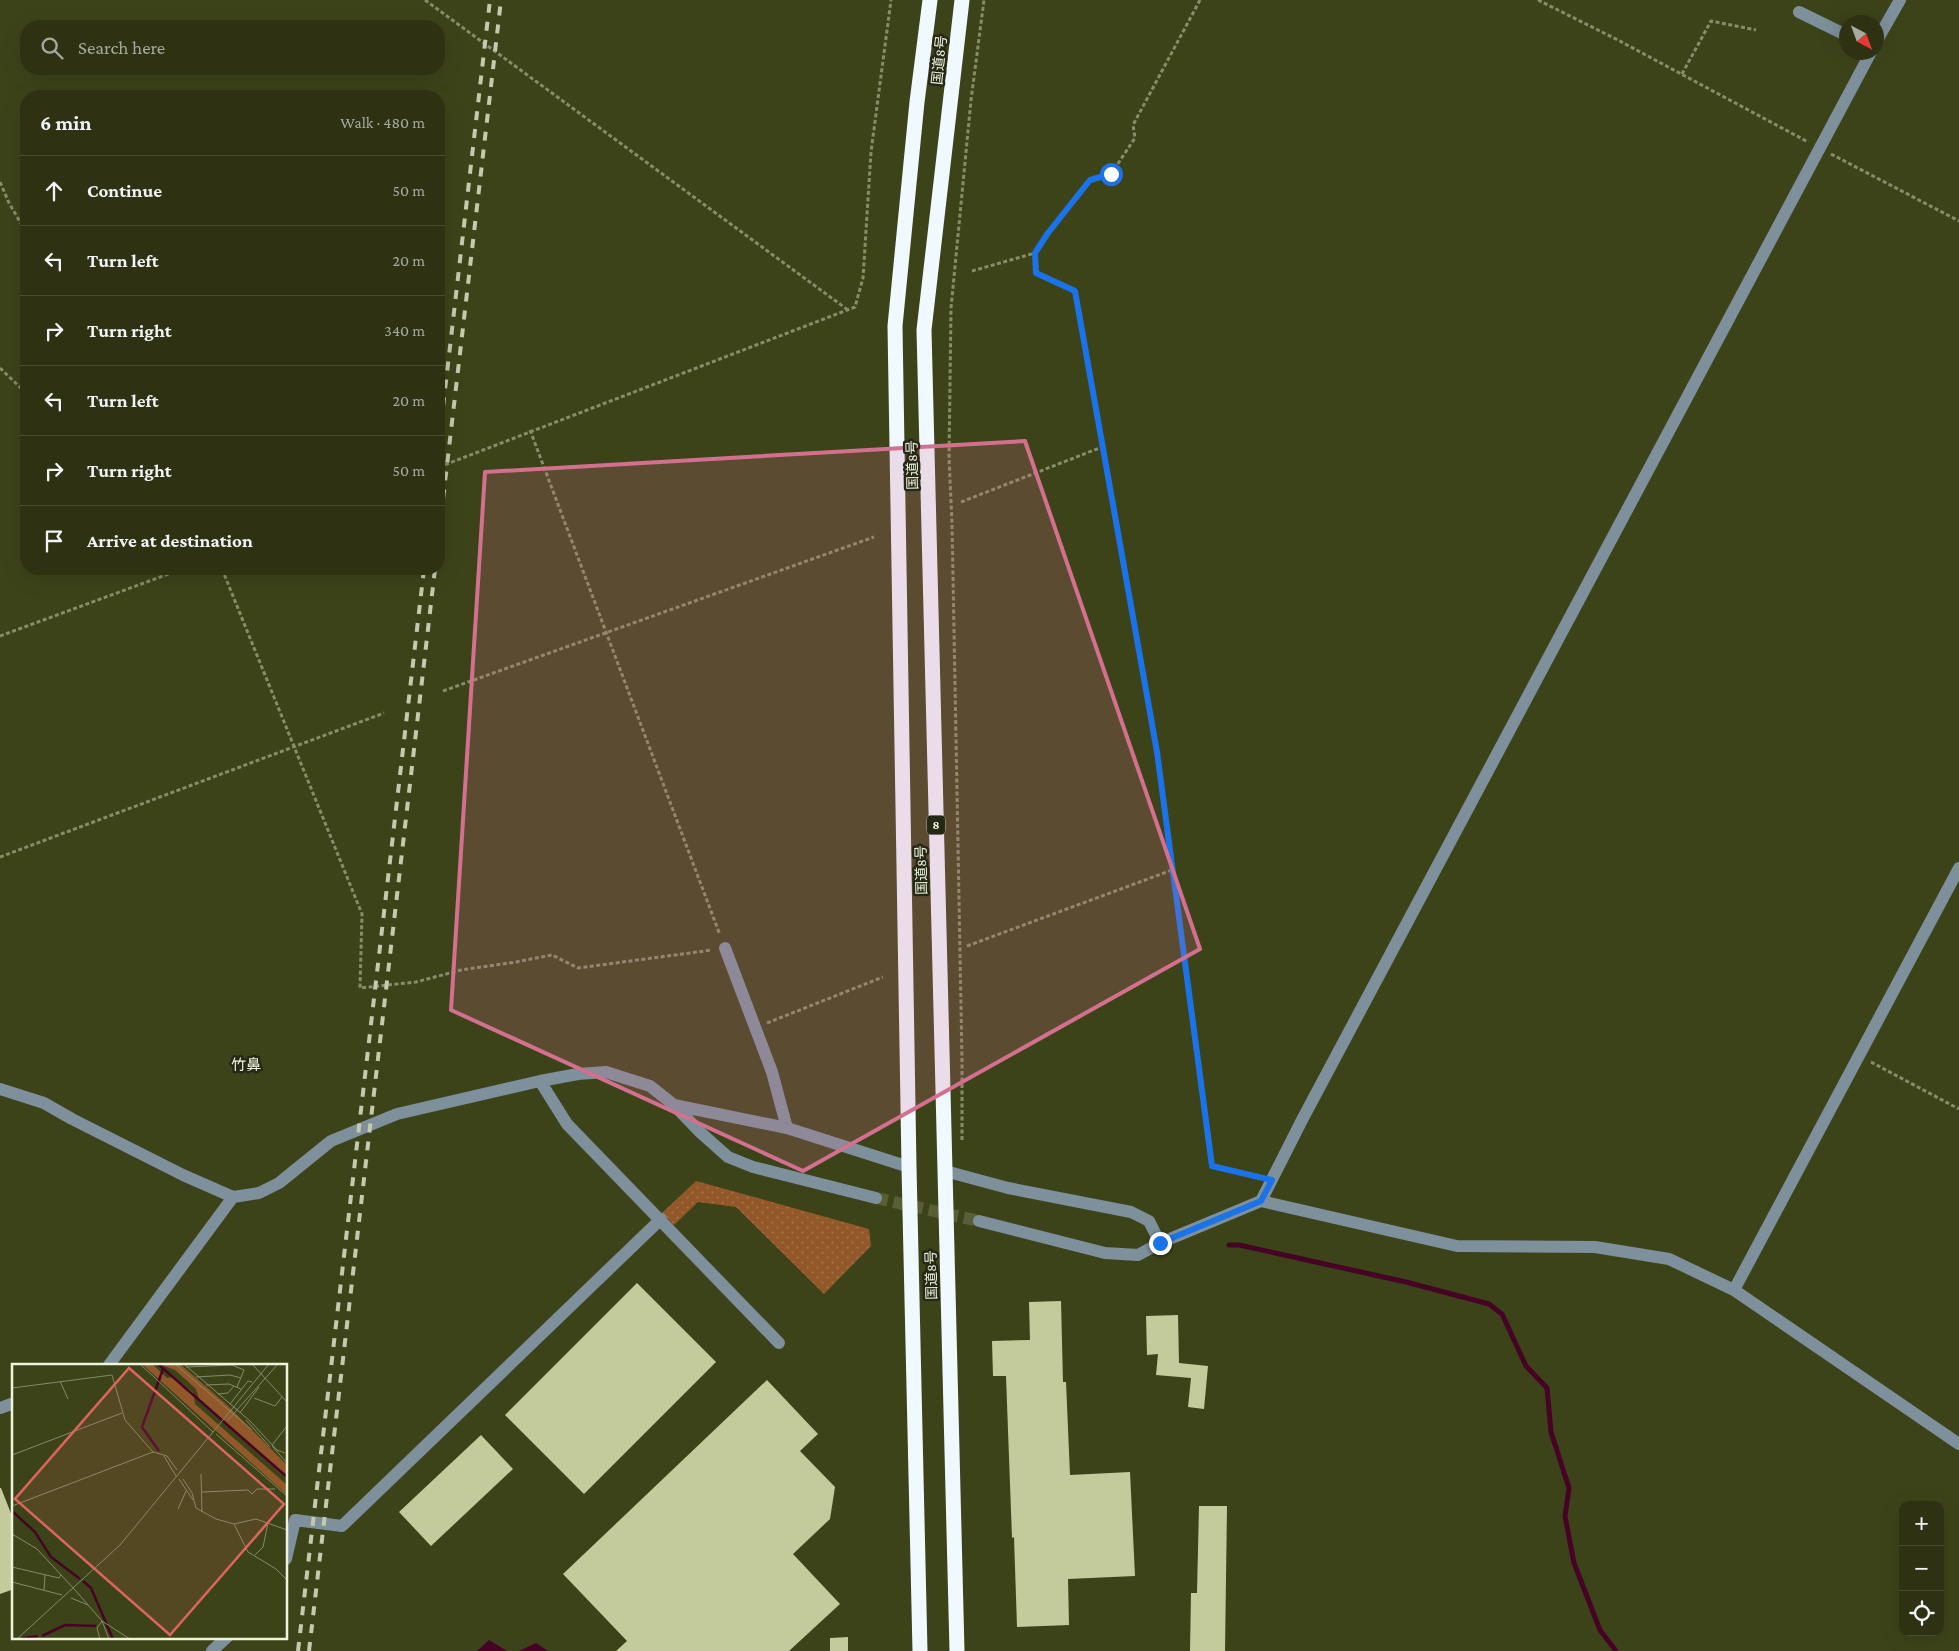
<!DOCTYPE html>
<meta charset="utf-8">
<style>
:root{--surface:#2e3213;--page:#3a3e21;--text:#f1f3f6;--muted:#a7aaa0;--line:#494d33}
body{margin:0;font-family:"Crimson Pro","Noto Sans JP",serif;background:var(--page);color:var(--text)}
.controls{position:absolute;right:15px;bottom:15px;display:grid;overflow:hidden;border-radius:10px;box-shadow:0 5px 20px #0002}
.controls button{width:45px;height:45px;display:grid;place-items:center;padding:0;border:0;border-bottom:1px solid var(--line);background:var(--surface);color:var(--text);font:25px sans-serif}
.compass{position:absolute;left:1839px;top:15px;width:45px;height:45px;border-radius:50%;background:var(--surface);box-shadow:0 5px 20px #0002;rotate:139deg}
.stop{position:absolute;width:15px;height:15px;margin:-11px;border:4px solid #1a73e8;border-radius:50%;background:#fff}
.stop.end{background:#1a73e8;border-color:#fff;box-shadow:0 1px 5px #0008}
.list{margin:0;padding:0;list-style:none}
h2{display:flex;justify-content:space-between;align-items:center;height:65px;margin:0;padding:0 20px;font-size:21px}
h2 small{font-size:16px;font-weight:400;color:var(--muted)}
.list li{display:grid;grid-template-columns:32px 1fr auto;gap:15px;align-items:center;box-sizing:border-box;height:70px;padding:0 20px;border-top:1px solid var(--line)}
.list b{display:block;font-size:19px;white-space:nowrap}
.list em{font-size:16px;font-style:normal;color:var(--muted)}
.icon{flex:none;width:28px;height:28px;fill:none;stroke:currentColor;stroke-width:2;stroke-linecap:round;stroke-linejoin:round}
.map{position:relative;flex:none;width:1959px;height:1651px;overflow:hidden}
.search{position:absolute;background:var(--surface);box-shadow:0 5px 20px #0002;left:20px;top:20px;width:425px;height:55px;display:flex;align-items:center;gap:12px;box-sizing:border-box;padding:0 18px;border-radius:20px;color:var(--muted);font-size:19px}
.panel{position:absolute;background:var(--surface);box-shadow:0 5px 20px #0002;left:20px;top:90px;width:425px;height:485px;border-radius:20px}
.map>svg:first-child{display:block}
</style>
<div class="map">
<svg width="1959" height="1651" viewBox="0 0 1959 1651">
<defs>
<pattern id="grass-dots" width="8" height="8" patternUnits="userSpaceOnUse" patternTransform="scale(1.25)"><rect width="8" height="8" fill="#93582a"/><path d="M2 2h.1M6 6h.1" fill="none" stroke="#a27148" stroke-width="1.8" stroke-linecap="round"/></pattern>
</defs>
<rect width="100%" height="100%" fill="#3d4319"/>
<path fill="url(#grass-dots)" d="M 696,1181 L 869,1229 L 871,1246 L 824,1294 L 736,1207 L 698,1202 L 674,1225 L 662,1213 Z"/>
<path fill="#460326" d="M 489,1640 L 507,1651 L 477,1651 Z
M 536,1643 L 548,1651 L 519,1651 Z"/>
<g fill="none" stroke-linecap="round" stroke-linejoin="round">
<path stroke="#460326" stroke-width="5" d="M 1229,1245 L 1239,1245 L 1406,1282 L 1489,1304 L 1502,1314 L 1526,1366 L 1547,1388 L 1551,1432 L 1569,1488 L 1565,1516 L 1574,1563 L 1600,1630 L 1616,1651"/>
</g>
<path fill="#c3cb9d" d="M 637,1283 L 716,1362 L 584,1494 L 505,1415 Z
M 1061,1301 L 1063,1382 L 1066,1382 L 1070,1475 L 1130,1472 L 1135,1576 L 1068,1579 L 1069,1625 L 1017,1627 L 1014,1537 L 1012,1538 L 1006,1376 L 993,1376 L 992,1341 L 1030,1340 L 1029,1302 Z
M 1178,1315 L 1179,1363 L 1208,1366 L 1204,1409 L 1188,1407 L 1191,1378 L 1156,1375 L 1158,1354 L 1147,1355 L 1146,1316 Z
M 767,1380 L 818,1434 L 800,1451 L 835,1487 L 830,1519 L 793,1554 L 840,1604 L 789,1651 L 616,1651 L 627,1641 L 563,1574 Z
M 481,1435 L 513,1469 L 431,1546 L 399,1512 Z
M 0,1488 L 1,1488 L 14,1521 L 14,1589 L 0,1594 Z
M 1199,1506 L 1227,1506 L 1225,1651 L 1190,1651 L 1191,1593 L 1197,1593 Z
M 848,1637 L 848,1651 L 830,1651 L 830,1638 Z"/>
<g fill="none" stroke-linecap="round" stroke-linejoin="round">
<path stroke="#585e36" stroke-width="12" stroke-dasharray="12 6" stroke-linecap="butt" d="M 876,1198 L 979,1221"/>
<path stroke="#878d6a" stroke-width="3" stroke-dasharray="4 2.5" stroke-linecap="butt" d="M 425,0 L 848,310
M 1200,0 L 1133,125 L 1135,138 L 1111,174 L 1090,180 L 1048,233 L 1035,253 L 1036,273 L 1075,291 L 1157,752 L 1212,1166 L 1259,1177
M 1538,0 L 1616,39 L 1808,142
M 1682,74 L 1711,21 L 1756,30
M 1831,154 L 1959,221
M 0,182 L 9,203 L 26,232
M 972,271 L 1035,253
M 0,368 L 26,393
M 530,430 L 720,935
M 439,467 L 855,307 L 863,278 L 871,152 L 891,0
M 961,502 L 1102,447
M 222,569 L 362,914 L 360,988 L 416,982 L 461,970 L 516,962 L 552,955 L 578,968 L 712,950
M 0,636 L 182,569
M 443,691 L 874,537
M 0,857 L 384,713
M 967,946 L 1172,870
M 767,1023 L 883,977
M 1871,1062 L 1959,1109
M 962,1140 L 962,1060 L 952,523 L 949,458 L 951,308 L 971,100 L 984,0"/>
<path stroke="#7d909c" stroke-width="12" d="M 1799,12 L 1846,35
M 1876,42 L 1900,0
M 725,948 L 772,1072 L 787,1128
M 540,1081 L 567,1124 L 779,1343
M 0,1089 L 44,1103 L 72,1119 L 183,1175 L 233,1197 L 259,1193 L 279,1183 L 331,1141 L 397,1114 L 540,1081 L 578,1074 L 606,1072 L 650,1086 L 674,1105 L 700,1132 L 728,1157 L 753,1167 L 876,1198
M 674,1105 L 787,1128 L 909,1167
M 945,1171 L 1008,1188 L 1131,1212 L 1149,1221 L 1160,1243
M 1261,1201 L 1302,1120 L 1871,52
M 979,1221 L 1105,1253 L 1138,1255 L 1160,1243 L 1261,1201 L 1457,1246 L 1595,1247 L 1669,1259 L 1734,1290 L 1959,1444
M 1734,1290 L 1959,868
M 109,1365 L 233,1197
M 0,1408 L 14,1403
M 286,1559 L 295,1520 L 342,1526 L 661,1219
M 212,1651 L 227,1637"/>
<path stroke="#f0f9ff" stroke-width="15" d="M 920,1651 L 909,1167 L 895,326 L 917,102 L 930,0
M 957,1651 L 924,330 L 962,0"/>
<path stroke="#c4caad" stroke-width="4" stroke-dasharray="9 9" stroke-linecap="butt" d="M 439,442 L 490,0
M 439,534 L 501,0
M 298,1651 L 424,569
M 309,1651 L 435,569"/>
</g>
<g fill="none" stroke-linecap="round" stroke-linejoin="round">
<path stroke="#1a73e8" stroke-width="6" d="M 1111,174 L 1090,180 L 1048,233 L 1035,253 L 1036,273 L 1075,291 L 1157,752 L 1212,1166 L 1272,1180 L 1261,1201 L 1160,1243"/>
</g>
<path fill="#d4708f" fill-opacity="0.2" stroke="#d4708f" stroke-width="4" stroke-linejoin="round" d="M 1025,441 L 1200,949 L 803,1171 L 451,1010 L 485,472 Z"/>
<g text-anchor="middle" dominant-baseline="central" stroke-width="5" stroke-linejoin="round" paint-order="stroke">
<rect fill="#252816" stroke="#b2b7a1" stroke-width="1" x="927" y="815.5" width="18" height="19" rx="4"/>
<g font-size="12" font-weight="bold" fill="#eff4dc">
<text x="936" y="825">8</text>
</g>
<g font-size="14" fill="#eff4dc" stroke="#252816">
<text transform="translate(939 60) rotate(-84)">国道8号</text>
<text transform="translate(912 465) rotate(-91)">国道8号</text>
<text transform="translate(921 870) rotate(-91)">国道8号</text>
<text transform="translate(931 1275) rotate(-91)">国道8号</text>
</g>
<g font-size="15" fill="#eff4dc" stroke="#252816">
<text x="246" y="1065">竹鼻</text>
</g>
</g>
<g transform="translate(12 1364)">
<rect width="275" height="275" fill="#3d4319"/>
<path d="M 130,0 L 140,0 L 155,14 L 162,13 L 181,28 L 183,40 L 275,121 L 275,131 ZM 147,0 L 168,0 L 216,42 L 275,101 L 275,115 L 206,53 L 187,35 L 184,25 L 163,6 Z" fill="#93582a"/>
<path fill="none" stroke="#460326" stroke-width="2.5" d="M 146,0 L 275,113M 147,87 L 130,63 L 151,5M 0,147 L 23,168 L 39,193 L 68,215M 71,217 L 79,224 L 101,275M 30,272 L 53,261 L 84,262M 10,274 L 26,272"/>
<path fill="none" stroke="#848a67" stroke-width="1" d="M 128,0 L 201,68M 163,0 L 240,66M 172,0 L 238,57 L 265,86 L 273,89M 240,0 L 275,38M 174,3 L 220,1 L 232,6 L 225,23M 100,11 L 113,56 L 141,88 L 155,92 L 165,106M 184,13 L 218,11 L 229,14M 48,17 L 56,35M 194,21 L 217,20 L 229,25M 0,24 L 100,11M 206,30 L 216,29 L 222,22M 242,34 L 263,42 L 270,33M 218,40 L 236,17 L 240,18M 228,49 L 247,23M 234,56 L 258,83M 215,57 L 266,0M 204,70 L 275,132M 260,81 L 275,62M 260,82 L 275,99M 0,91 L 110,49M 152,92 L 164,112M 189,110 L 190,148M 167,115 L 181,136M 171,115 L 180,129 L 184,144 L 204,155 L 222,160 L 236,188 L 264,205 L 275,216M 190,128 L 236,126 L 240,130 L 245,125 L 263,125M 0,142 L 141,88M 166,145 L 174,127M 222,160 L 244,155 L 275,166M 0,170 L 25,185 L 63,226 L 90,257 L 97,275M 243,191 L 251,183 L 256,159M 0,203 L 47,214 L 49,211M 0,218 L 50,231M 32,227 L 33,211M 59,234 L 76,241M 5,275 L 108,181 L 257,0M 88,275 L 85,264 L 90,257 L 118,275"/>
<path fill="#de655e" fill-opacity="0.15" stroke="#de655e" stroke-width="2.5" d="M 117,4 L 272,140 L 158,271 L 3,135 Z"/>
<rect width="275" height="275" fill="none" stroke="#eff4dc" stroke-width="2.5"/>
</g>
</svg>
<div class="controls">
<button>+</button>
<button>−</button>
<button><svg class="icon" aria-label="locate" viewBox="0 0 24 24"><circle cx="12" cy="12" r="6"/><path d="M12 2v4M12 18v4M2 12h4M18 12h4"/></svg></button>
</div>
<svg class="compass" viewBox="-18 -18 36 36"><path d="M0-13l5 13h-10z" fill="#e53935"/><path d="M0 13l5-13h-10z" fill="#a7aaa0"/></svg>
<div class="stop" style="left:1111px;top:174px"></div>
<div class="stop end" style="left:1160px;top:1243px"></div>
<div class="search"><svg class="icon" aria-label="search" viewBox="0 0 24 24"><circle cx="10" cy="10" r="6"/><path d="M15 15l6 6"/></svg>Search here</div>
<section class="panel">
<h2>6 min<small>Walk · 480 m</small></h2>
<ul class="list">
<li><svg class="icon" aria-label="ahead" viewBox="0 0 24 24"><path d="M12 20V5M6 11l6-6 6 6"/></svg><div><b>Continue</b></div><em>50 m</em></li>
<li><svg class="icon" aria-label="left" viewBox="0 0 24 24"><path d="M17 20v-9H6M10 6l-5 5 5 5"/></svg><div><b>Turn left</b></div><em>20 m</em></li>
<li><svg class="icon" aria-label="right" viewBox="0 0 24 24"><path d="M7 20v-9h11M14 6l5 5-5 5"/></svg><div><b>Turn right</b></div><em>340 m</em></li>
<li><svg class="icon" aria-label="left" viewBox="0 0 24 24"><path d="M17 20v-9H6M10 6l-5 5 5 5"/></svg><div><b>Turn left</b></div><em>20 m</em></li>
<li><svg class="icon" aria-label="right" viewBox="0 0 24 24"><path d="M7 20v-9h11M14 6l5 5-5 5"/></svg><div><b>Turn right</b></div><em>50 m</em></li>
<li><svg class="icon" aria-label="arrive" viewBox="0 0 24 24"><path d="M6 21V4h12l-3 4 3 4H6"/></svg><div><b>Arrive at destination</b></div></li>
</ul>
</section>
</div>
